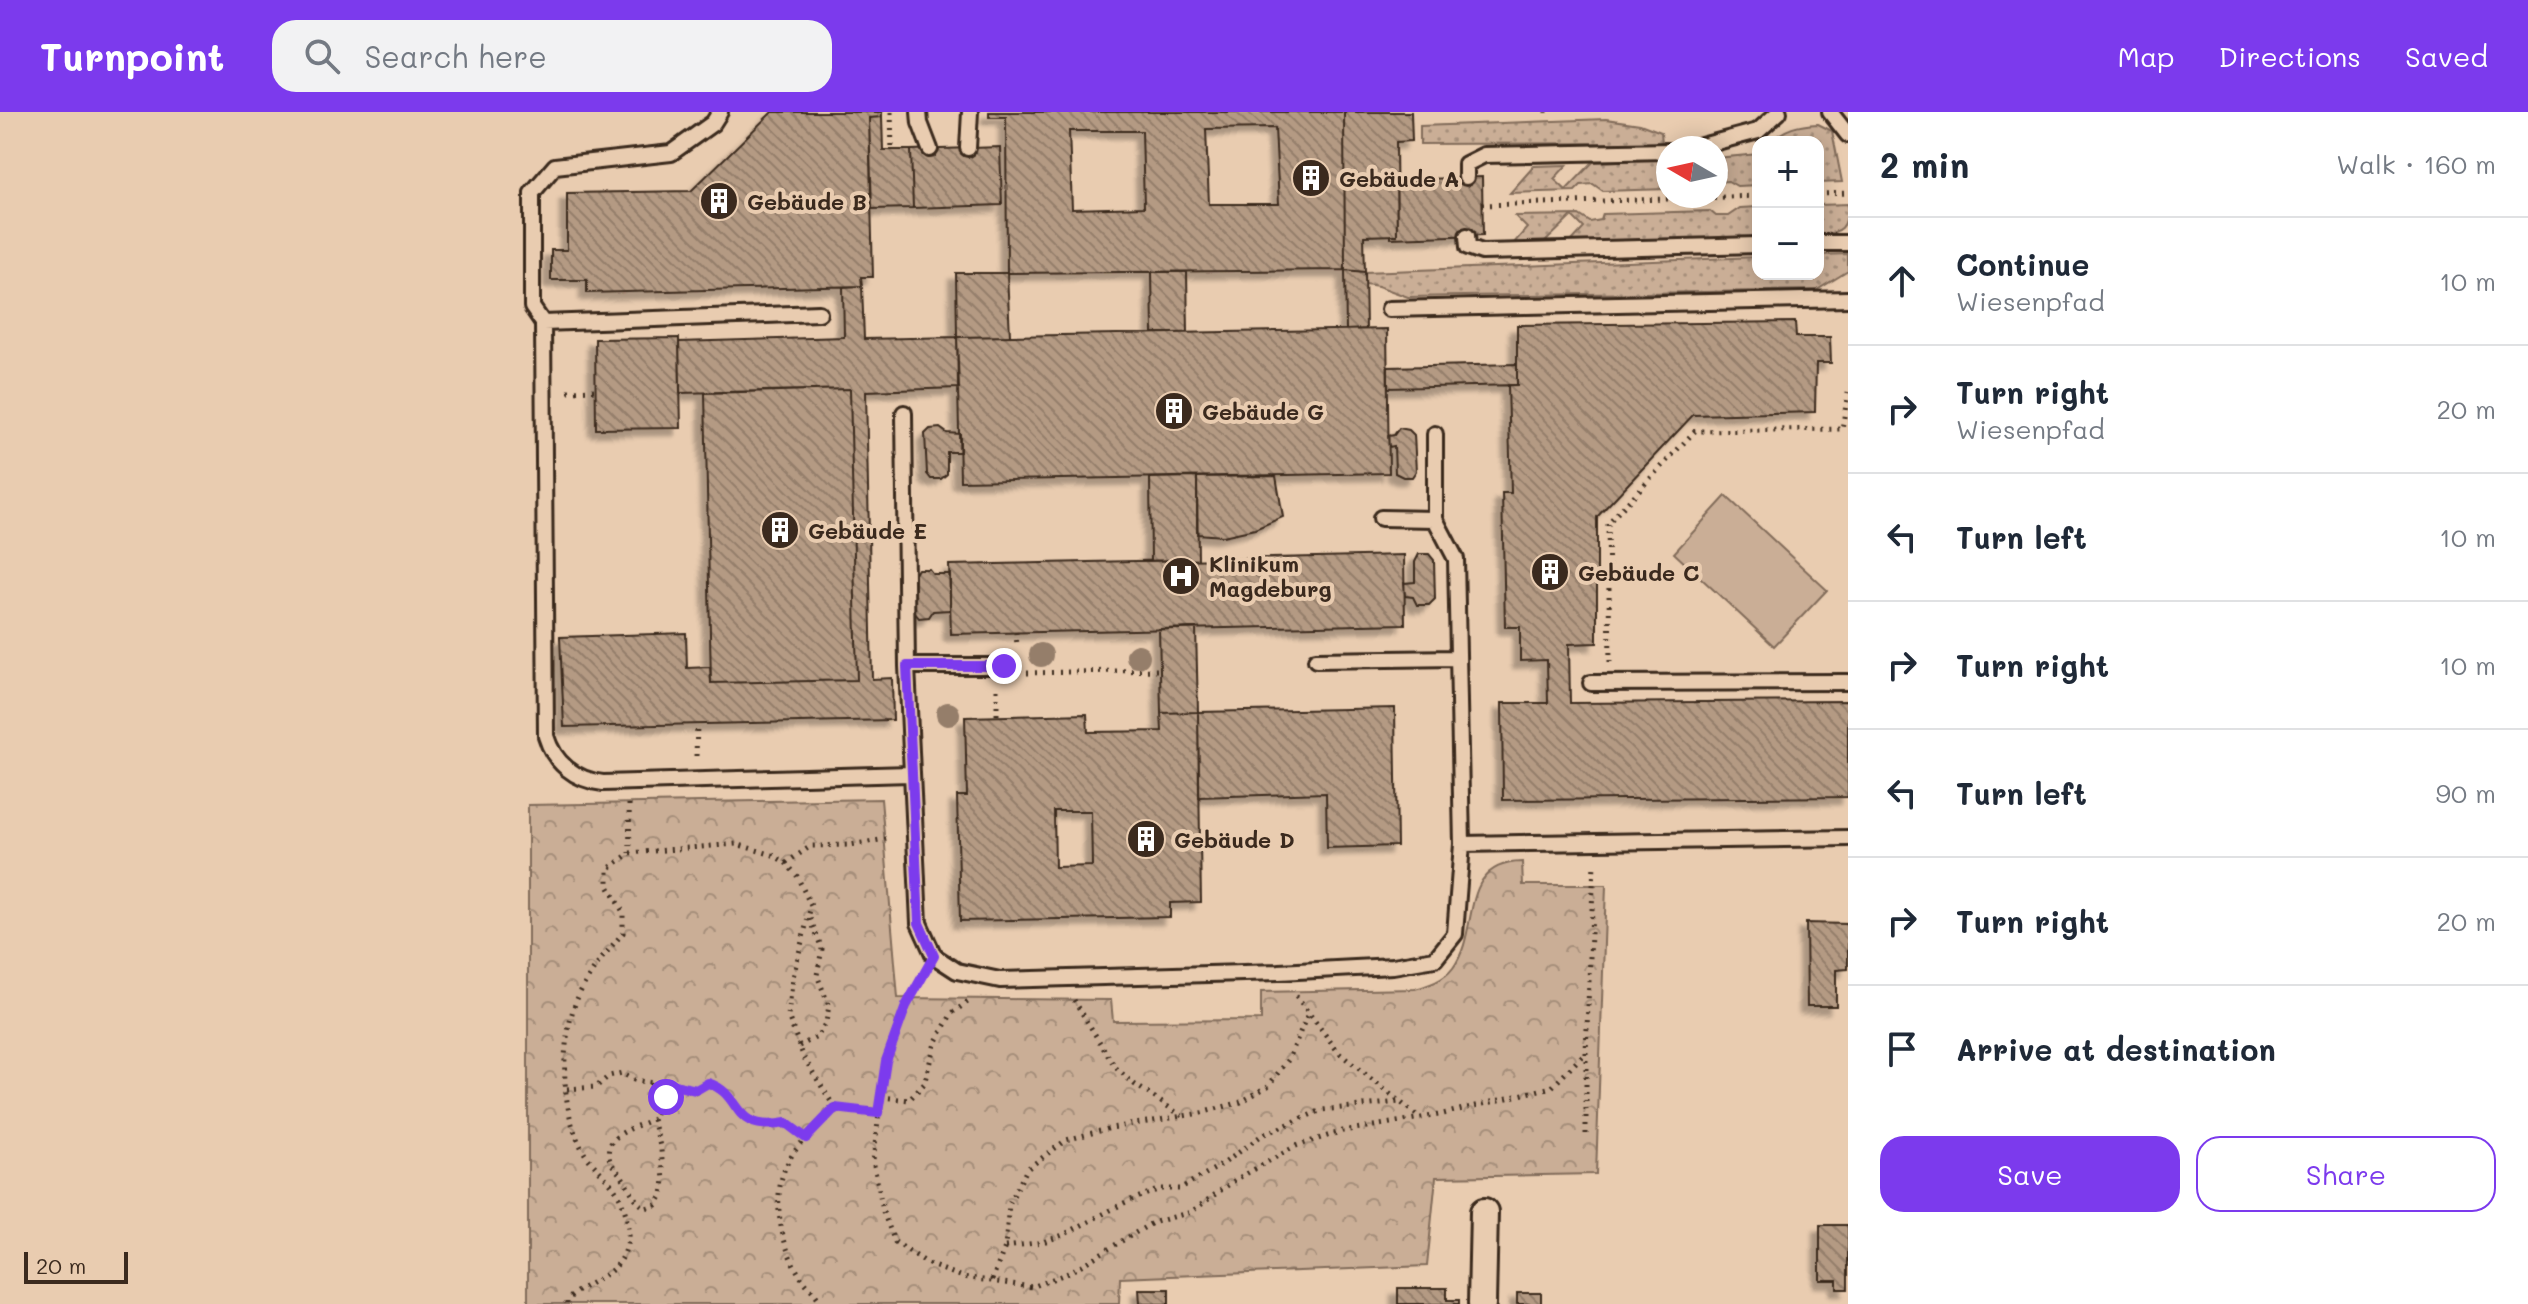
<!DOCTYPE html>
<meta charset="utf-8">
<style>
:root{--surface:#fff;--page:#f2f2f3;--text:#1f2937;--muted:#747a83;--line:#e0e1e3;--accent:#7c3aed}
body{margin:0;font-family:Mali,sans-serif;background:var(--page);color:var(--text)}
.controls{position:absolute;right:24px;top:24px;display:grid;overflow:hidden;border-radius:16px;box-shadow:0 4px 20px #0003}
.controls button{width:72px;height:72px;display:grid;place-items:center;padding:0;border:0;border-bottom:2px solid var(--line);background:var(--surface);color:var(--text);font:40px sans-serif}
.compass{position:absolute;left:1656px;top:24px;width:72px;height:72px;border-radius:50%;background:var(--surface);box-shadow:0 4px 20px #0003;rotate:279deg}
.scale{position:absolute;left:24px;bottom:20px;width:104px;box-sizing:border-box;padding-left:8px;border:4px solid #3b2a1e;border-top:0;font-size:22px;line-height:28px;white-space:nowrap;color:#3b2a1e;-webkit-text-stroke:6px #e9ccb0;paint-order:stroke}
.stop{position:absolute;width:24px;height:24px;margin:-18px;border:6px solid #7c3aed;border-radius:50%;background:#fff}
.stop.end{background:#7c3aed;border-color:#fff;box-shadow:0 2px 8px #0008}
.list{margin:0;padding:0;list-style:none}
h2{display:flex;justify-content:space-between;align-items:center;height:104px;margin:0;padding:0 32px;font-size:34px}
h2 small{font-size:26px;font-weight:400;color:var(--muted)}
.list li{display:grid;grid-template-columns:52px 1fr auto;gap:24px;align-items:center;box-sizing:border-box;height:128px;padding:0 32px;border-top:2px solid var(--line)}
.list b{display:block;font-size:30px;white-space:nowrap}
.list p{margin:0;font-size:26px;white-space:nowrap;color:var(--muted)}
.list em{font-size:26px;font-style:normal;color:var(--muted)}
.actions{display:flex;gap:16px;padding:24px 32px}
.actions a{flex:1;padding:18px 0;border:2px solid var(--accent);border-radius:24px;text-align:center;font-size:28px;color:var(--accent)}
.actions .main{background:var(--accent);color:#fff}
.icon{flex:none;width:44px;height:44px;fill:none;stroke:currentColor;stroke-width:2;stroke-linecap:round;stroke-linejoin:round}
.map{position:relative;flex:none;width:1848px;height:1192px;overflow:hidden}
header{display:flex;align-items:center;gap:48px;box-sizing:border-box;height:112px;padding:0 40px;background:var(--accent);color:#fff}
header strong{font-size:38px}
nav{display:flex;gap:44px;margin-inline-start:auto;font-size:28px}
.search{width:560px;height:72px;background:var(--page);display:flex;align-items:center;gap:20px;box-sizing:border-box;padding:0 28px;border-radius:24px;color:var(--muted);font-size:30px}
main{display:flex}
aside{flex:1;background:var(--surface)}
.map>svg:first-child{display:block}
</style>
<header>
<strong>Turnpoint</strong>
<div class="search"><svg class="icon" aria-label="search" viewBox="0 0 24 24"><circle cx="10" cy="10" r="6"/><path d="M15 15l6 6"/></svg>Search here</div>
<nav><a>Map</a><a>Directions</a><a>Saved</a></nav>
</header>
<main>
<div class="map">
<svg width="1848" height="1192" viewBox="0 0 1848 1192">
<defs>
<pattern id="grass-dots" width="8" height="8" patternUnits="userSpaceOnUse" patternTransform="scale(2)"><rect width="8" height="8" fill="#caae96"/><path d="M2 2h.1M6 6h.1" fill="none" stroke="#a58e7a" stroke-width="1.8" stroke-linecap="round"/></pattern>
<pattern id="forest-crowns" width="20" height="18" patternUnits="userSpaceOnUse" patternTransform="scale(2)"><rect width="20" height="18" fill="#caae96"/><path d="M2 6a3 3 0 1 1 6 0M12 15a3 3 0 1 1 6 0" fill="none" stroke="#a58e7a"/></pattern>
<pattern id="building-back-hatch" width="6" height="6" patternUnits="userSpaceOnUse" patternTransform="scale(2)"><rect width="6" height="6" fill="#b49a83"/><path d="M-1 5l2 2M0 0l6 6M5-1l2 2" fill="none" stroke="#947e6b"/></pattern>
<filter id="shadow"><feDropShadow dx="-7" dy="7" stdDeviation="2" flood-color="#0004"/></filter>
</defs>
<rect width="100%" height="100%" fill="#e9ccb0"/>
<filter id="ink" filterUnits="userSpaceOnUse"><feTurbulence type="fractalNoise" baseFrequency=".0125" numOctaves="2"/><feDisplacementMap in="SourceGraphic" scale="16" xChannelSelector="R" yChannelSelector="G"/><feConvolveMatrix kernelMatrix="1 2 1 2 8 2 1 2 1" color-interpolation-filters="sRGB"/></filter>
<g filter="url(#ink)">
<path fill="url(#grass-dots)" stroke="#826c5a" stroke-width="2" d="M 1606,7 L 1640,12 L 1661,20 L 1662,31 L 1420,32 L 1420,14 Z
M 1818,12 L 1832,19 L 1842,70 L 1818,71 L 1818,30 L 1770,30 C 1785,16 1798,13 1818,12 Z
M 1758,42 L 1758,73 L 1737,74 L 1728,69 L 1716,70 L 1716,46 Z
M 1668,47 L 1668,77 L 1603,79 L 1593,72 L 1581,73 L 1575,79 L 1510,81 L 1534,54 L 1567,53 L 1554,67 L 1566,78 L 1593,50 Z
M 1848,92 C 1848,116 1842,121 1818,123 L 1818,93 Z
M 1758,95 L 1758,125 L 1570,131 L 1584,116 L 1572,104 L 1543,132 L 1513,132 L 1527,116 L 1515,104 L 1579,103 L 1590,110 L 1601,108 L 1603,102 L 1710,99 L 1716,104 L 1728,104 L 1740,96 Z
M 1848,142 L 1848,159 L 1817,178 L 1408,185 L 1378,174 L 1365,172 L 1365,160 L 1758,145 L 1758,162 L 1818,162 L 1818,143 Z"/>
<path fill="url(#forest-crowns)" stroke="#826c5a" stroke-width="2" d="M 881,687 L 898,886 L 1111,888 L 1113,909 L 1261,908 L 1261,880 L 1415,877 C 1429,873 1443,869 1453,856 C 1481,818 1457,751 1522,750 L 1523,773 L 1606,773 L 1596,1062 L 1436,1065 L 1427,1154 L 1120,1166 L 1119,1192 L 528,1192 L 528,693 Z"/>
<path fill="#caae96" stroke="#826c5a" stroke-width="2" d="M 1726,384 L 1827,478 L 1774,534 L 1674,441 Z"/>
<path fill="url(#building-back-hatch)" stroke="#3b2a1e" stroke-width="2" fill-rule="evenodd" filter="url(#shadow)" d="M 772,0 L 882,0 L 882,5 L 869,6 L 873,165 L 861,165 L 862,174 L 587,181 L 587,168 L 551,168 L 551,138 L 567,138 L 567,81 L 691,79 Z
M 989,0 L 1344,0 L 1345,158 L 1007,161 L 1006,5 L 989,5 ZM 1275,16 L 1279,92 L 1209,92 L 1206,17 ZM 1069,19 L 1142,19 L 1144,95 L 1072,97 Z
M 1344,0 L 1411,0 L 1412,29 L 1396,30 L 1397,123 L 1364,124 L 1365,160 L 1345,158 Z
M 882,5 L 883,38 L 911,38 L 913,96 L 872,97 L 869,6 Z
M 1000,35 L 1002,93 L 913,96 L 911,38 Z
M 1482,65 L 1483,123 L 1391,126 L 1391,123 L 1397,123 L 1396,68 Z
M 1345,158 L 1365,160 L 1366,217 L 1346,218 Z
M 1152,160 L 1187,160 L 1188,221 L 1153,221 Z
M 956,161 L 1007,161 L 1010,224 L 957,225 Z
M 862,174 L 864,227 L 957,225 L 959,276 L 866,279 L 872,567 L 892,566 L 893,608 L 564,615 L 560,525 L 686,521 L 687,556 L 710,555 L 711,571 L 857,568 L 850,277 L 680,281 L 679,230 L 844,225 L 843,175 Z
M 1795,210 L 1796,225 L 1830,225 L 1831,251 L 1816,251 L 1815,300 L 1693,303 L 1597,405 L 1597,531 L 1569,532 L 1570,591 L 1848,589 L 1848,685 L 1503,688 L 1502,591 L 1548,591 L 1547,548 L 1520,549 L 1520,515 L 1505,515 L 1502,381 L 1511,381 L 1508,273 L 1517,273 L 1517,213 Z
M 1387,217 L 1389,361 L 960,369 L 957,225 Z
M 679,226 L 681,316 L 596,317 L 595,227 Z
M 1517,252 L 1517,273 L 1388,276 L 1388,255 Z
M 850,277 L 857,568 L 711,571 L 705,281 Z
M 940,316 L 947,321 L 960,322 L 960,340 L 947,340 L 947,362 L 941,367 L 931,367 L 927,362 L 925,322 L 930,317 Z
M 1399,316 L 1409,318 L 1414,323 L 1416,359 L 1412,365 L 1403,365 L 1395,361 L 1394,334 L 1389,335 L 1388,324 L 1394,323 Z
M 1276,364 L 1283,405 L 1255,417 L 1223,424 L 1197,422 L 1197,365 Z
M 1197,365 L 1198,448 L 1151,449 L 1150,366 Z
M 1419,442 L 1429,442 L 1434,448 L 1435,487 L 1429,493 L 1417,493 L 1413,485 L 1405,484 L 1404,471 L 1415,470 L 1415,450 Z
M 1404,443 L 1405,512 L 951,522 L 949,453 Z
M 918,457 L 929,457 L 933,462 L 950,462 L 950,498 L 933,499 L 929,505 L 919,506 L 915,501 L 915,462 Z
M 1196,516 L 1198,600 L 1161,601 L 1159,517 Z
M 1395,596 L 1397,734 L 1327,736 L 1326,681 L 1199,685 L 1198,600 Z
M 1198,600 L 1201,790 L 1170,791 L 1170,805 L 960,809 L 957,684 L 967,684 L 965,605 L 1087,602 L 1088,620 L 1162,619 L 1161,601 ZM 1054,699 L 1091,699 L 1092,754 L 1055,755 Z
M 1806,811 L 1848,812 L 1848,857 L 1836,858 L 1836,894 L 1807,894 Z
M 1820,1113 L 1848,1113 L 1848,1177 L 1837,1177 L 1837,1168 L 1820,1168 Z
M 1398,1176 L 1447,1176 L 1447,1188 L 1459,1188 L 1459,1192 L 1398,1192 Z
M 1139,1177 L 1169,1177 L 1169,1192 L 1140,1192 Z
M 1517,1181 L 1541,1181 L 1541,1192 L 1517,1192 Z"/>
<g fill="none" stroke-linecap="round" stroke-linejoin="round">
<defs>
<path id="service" d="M 720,0 L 713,11 L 671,41 L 555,54 L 532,81 L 532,195 L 543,211 L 546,624 C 554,651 575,668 603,671 L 910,662
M 919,0 L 920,11 L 930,37
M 1830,0 L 1848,23
M 968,36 L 970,0
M 1694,36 L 1758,19 L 1779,0
M 1466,65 L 1466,52 L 1484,43 L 1668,39
M 1467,124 L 1468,135 L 1482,140 L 1758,133
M 1818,131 L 1848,131
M 1389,197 L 1848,187
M 543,211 L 819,201
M 904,301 L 907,554 L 919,811 L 934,844 L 957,859 L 1000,868 L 1279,860 L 1393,854 L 1435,847 L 1455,822 L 1462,732 L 1456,447 L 1435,407 L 1435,322
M 1381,406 L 1435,407
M 1316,548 L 1457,546
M 907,554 L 1004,554
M 1591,571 L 1848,570
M 1462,732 L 1848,726"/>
<path id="minor" d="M 1482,1192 L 1484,1100"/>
</defs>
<use href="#service" stroke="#3b2a1e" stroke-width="20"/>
<use href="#minor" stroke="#3b2a1e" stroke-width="32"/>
<path stroke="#3b2a1e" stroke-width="5" stroke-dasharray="2 6" stroke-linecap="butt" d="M 891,0 L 892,38
M 1546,0 L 1546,1
M 1818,82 L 1848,81
M 1482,93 L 1758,84
M 568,279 L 596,278
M 1016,520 L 1017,535
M 1610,550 L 1608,411 L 1695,319 L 1842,317 L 1848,281
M 1027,561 L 1160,558
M 997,577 L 997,604
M 696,644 L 697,613
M 629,692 L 630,741
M 786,751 L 811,734 L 850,733 L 892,726
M 924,862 L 906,894 L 886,949 L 873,1048 L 883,1100 L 895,1130 L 930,1153 L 963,1165 L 1032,1175 L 1068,1161 L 1152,1111 L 1191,1100 L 1235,1068 L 1296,1034 L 1343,1019 L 1439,1003 L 1552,975 L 1586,940
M 1296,884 L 1339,941 L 1419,1005
M 1074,888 L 1115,955 L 1134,972 L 1182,1004
M 799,934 L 817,925 L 826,910 L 829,894 L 817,863 L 822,837 L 810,806
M 651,971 L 659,990
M 567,977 L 596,975 L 609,964 L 622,961 L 634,968 L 696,978 L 708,971 C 745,983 729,1021 786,1011 L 806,1026
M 881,985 L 909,988 L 924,972 L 935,931 L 952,901 L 972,887
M 835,996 L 878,1001
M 653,1007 C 637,1015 604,1022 609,1045 C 611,1054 619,1060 623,1066 C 631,1078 634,1089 646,1096 L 656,1093 L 662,1083 L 664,1068 L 661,1038 L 653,1007 L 659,990 L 666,985 L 674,973
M 1586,1022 L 1586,940 L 1594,751
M 1005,1135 L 1043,1130 L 1063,1123 L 1126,1090 L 1160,1077 L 1179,1077 L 1223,1052 L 1262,1023 L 1322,998 L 1400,990
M 992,1168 L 1005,1135 L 1009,1092 L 1027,1057 L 1066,1028 L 1111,1016 L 1201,1001 L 1241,990 L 1268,974 L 1289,947 L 1308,901
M 567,1192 L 567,1189 C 581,1171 614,1165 623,1144 C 633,1124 627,1098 617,1080 C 608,1066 594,1055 585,1042 C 561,1003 560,941 573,898 C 582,869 603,844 623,821 L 623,800 L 608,774 L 608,757 L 630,741 L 736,732 L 773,743 L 786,751 L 797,764 L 811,794 L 793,865 L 788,904 L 804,946 L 835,996
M 821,1192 C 816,1180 805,1173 799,1162 C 781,1132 771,1087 786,1054 C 797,1031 818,1013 835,996"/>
<use href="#service" stroke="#e9ccb0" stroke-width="14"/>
<use href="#minor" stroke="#e9ccb0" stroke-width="26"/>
</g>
<g fill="#957e6a">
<circle cx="1041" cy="543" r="12"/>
<circle cx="1138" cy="544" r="12"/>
<circle cx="948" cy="602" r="12"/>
</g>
</g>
<g fill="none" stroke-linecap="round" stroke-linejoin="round" filter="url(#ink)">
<path stroke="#7c3aed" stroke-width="10" d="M 666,985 L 674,973 L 696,978 L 708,971 C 745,983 728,1021 786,1011 L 806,1026 L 835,996 L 878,1001 L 886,949 L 906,894 L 934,844 L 919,811 L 907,554 L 1004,554"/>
</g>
<defs>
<symbol id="building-disc" viewBox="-11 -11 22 22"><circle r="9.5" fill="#3b2a1e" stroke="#e9ccb0"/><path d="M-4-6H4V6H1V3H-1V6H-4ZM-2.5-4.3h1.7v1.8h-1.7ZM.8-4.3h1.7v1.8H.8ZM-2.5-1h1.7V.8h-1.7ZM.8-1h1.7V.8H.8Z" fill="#fff"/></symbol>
<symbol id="hospital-disc" viewBox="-11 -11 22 22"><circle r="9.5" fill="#3b2a1e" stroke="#e9ccb0"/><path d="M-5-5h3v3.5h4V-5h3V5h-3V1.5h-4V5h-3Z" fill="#fff"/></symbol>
</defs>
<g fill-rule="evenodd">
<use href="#building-disc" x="1289" y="44" width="44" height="44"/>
<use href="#building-disc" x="697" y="67" width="44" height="44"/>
<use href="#building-disc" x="1152" y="277" width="44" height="44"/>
<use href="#building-disc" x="758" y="396" width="44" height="44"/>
<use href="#building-disc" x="1528" y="438" width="44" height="44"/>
<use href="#hospital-disc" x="1159" y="442" width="44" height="44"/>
<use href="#building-disc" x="1124" y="705" width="44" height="44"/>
</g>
<g text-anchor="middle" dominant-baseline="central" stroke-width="8" stroke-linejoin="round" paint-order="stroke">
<g font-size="22" font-weight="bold" fill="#3b2a1e" stroke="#e9ccb0" text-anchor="start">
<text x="1339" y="66">Gebäude A</text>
<text x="747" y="89">Gebäude B</text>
<text x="1202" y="299">Gebäude G</text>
<text x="808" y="418">Gebäude E</text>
<text x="1209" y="451">Klinikum<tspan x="1209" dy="25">Magdeburg</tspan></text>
<text x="1578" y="460">Gebäude C</text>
<text x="1174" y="727">Gebäude D</text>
</g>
</g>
</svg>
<div class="controls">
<button>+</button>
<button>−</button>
</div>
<svg class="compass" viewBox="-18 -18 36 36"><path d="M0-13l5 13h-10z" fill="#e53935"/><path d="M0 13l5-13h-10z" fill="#747a83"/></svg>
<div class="scale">20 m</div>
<div class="stop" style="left:666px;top:985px"></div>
<div class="stop end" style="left:1004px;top:554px"></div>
</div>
<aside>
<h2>2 min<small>Walk · 160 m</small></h2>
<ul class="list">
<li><svg class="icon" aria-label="ahead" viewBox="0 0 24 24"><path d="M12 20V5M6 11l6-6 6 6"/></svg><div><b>Continue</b><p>Wiesenpfad</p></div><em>10 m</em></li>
<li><svg class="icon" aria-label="right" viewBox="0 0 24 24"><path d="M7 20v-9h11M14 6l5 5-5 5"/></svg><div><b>Turn right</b><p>Wiesenpfad</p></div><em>20 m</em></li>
<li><svg class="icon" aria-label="left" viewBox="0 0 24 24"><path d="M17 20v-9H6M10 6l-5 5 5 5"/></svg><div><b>Turn left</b></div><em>10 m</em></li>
<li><svg class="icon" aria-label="right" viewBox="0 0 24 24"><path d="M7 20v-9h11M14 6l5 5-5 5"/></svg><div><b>Turn right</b></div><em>10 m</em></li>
<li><svg class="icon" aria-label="left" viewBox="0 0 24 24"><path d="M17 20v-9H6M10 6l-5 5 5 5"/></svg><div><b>Turn left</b></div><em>90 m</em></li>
<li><svg class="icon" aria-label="right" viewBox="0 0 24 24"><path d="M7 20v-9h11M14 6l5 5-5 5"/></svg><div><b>Turn right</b></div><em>20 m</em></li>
<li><svg class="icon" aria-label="arrive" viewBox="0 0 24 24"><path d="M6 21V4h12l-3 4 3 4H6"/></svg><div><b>Arrive at destination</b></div></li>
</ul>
<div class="actions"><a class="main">Save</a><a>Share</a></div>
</aside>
</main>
